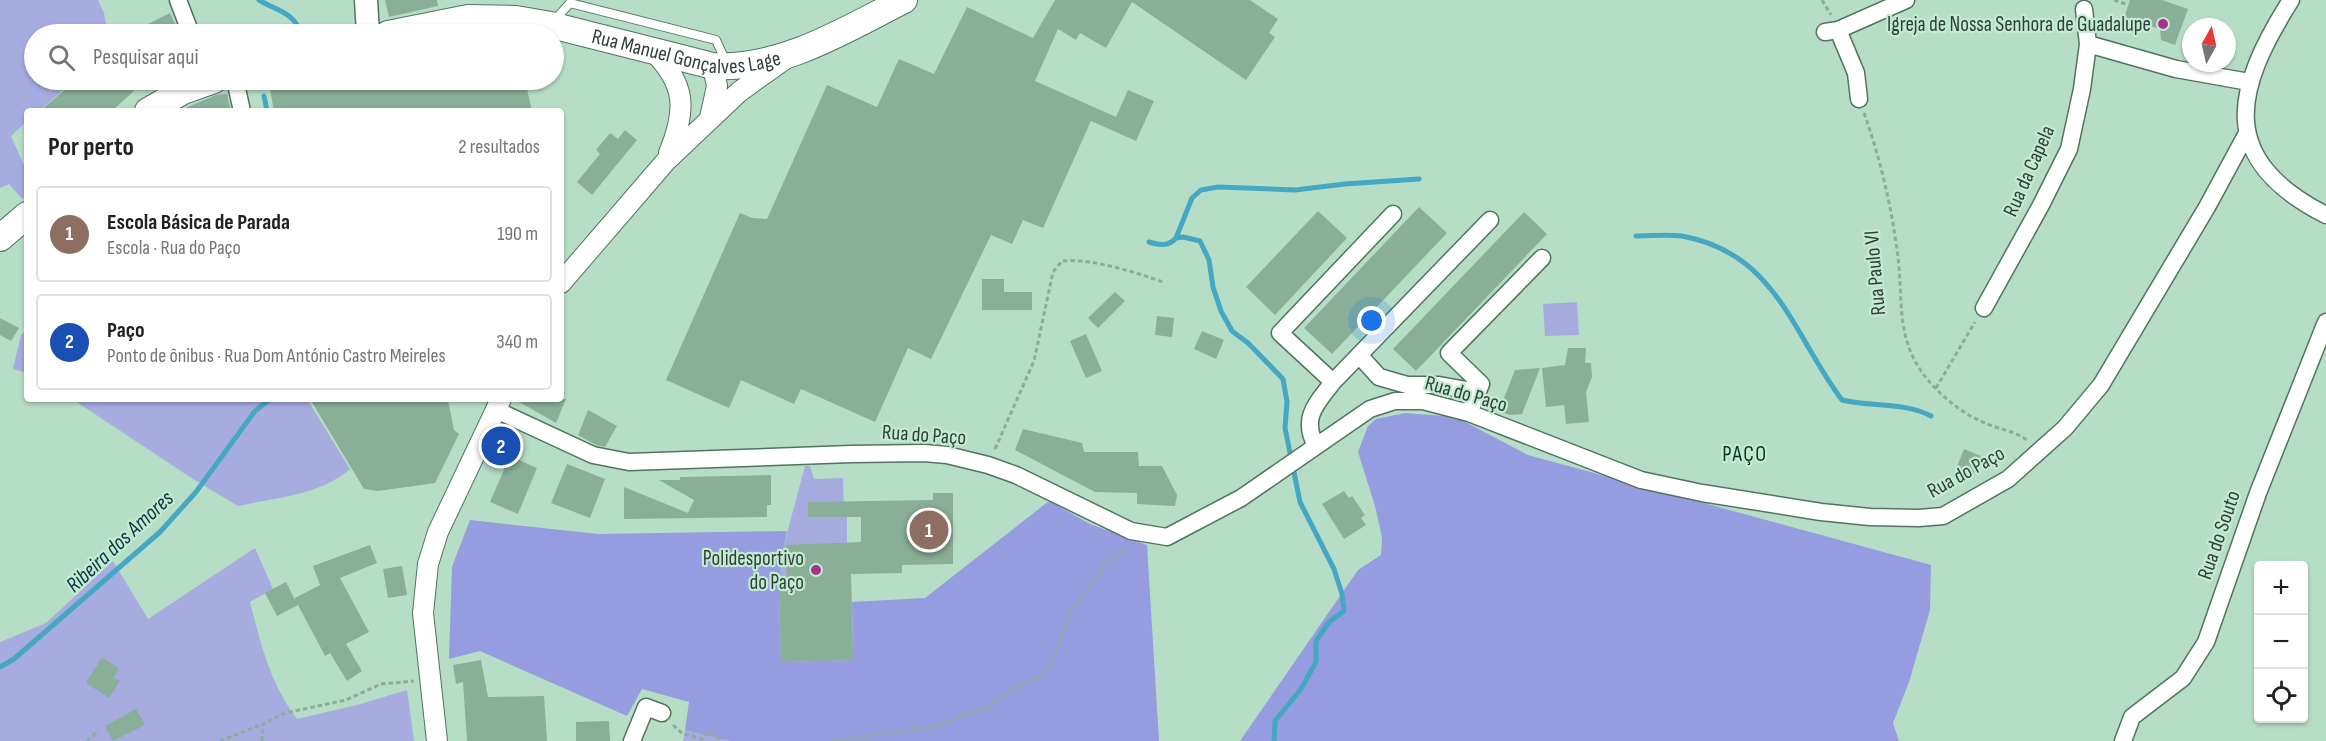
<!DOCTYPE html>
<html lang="pt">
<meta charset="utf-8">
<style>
:root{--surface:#fff;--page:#f2f2f2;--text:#202124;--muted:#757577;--line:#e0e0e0;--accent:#a7328b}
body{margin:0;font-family:"Sofia Sans Condensed",sans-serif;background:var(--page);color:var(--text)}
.controls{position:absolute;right:18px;bottom:18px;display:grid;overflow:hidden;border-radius:6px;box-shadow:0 2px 4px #0004}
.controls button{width:54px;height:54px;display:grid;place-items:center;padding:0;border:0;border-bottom:2px solid var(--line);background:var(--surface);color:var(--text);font:30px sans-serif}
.compass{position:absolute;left:2182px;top:18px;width:54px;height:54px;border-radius:50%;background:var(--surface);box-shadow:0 2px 4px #0004;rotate:8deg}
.you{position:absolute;left:1372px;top:321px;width:21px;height:21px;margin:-15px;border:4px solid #fff;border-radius:50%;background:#1a73e8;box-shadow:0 0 0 9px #1a73e833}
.badge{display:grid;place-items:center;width:39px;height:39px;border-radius:50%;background:var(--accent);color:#fff;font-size:20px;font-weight:700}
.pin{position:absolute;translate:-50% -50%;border:3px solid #fff;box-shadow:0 2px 6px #0006}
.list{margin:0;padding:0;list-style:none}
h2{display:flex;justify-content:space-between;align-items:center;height:78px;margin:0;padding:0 24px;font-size:26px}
h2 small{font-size:20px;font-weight:400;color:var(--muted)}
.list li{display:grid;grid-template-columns:39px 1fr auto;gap:18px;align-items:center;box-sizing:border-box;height:96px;margin:0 12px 12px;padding:0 12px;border:2px solid var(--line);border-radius:6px}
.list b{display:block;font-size:22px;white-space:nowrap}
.list p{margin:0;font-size:20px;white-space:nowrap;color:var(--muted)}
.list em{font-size:20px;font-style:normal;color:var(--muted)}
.icon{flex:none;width:33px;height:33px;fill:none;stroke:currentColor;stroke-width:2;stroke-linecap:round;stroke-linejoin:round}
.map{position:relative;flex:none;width:2326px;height:741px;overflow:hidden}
.search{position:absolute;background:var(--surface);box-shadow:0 2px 4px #0004;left:24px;top:24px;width:540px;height:66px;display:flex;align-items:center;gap:15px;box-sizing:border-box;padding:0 21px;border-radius:33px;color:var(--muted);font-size:22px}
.panel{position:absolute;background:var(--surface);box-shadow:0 2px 4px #0004;left:24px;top:108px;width:540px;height:294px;border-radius:6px}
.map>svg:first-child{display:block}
</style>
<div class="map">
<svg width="2326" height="741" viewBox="0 0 2326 741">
<rect width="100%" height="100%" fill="#b6dec6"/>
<path fill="#a6ace0" d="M 0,0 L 98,0 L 104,13 L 108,34 L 34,34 L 34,80 L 74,80 L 39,111 L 27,111 L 27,121 L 11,136 L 27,172 L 27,195 L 22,199 L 9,184 L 0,188 Z
M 1577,302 L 1579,335 L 1545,336 L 1543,304 Z
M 27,330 L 27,373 L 13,369 L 21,335 Z
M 72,399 L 307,399 L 350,469 C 321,495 274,498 238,506 L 193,479 Z
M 805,466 L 810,466 L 814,479 L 843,478 L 844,516 L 847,517 L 847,543 L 850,543 L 853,660 L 781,662 L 779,588 L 782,552 Z
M 255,548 L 273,589 L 250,602 C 261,645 270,683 297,719 L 357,705 L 407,690 L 414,741 L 0,741 L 0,642 L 46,623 L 113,561 L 148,619 Z
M 685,730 L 730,741 L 683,741 Z"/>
<path fill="#959cdf" d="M 1405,413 L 1456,417 L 1528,455 L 1931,565 L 1930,610 L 1909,682 L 1893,723 L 1899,741 L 1240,741 L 1358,570 L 1381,555 L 1382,537 L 1375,506 L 1358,452 L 1368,426 L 1376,419 Z
M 1049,501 L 1090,524 L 1147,545 L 1159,741 L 730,741 L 685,730 L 689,702 L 642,689 L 627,716 L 480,651 L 449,659 L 452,567 L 470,520 L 598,534 L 787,531 C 776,574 780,618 781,662 L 853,660 L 852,602 L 925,598 Z"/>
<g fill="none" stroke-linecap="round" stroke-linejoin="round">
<path stroke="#46a7c2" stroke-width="5" d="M 259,0 C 279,12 291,10 302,34
M 264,96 L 267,111
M 1636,236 C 1651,236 1667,234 1682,236 C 1776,253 1792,333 1842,400 C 1870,407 1905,402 1931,416
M 1176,238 L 1183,237 L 1200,241 L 1209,260 L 1213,287 L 1221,311 L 1232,331 L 1248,343 L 1283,379 L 1287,402 L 1285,428 L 1300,502 L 1334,569 L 1342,594 L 1344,611 L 1329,622 L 1316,641 L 1316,662 L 1301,689 L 1275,721 L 1274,741
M 1149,242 C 1159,245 1168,247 1176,238 L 1192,198 L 1201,190 L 1218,187 L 1295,190 L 1345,184 L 1419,179
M 0,667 L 14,659 L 160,532 L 196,492 L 255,411 L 270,399"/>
</g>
<path fill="#89af98" d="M 385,0 L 437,0 L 438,6 L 389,17 Z
M 1055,0 L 1250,0 L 1278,19 L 1269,33 L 1275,37 L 1246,80 L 1132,2 L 1106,48 L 1080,33 L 1076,40 L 1058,29 L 1035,81 L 1116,117 L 1128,90 L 1154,101 L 1136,141 L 1091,121 L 1043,228 L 1023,220 L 1012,244 L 991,235 L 931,359 L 908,348 L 875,422 L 801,389 L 794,404 L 741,380 L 729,408 L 666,380 L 740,213 L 752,218 L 767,219 L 827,85 L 877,107 L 899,59 L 934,74 L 967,7 L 1033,38 Z
M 2130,0 L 2162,0 L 2188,9 L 2175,45 L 2161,40 L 2160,29 L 2124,18 Z
M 170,13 L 180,34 L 128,34 Z
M 76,80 L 124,80 L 134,91 L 112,111 L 40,111 Z
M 291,80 L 525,80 L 532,111 L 274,111 L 269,84 Z
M 227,94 L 231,111 L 178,111 L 216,95 Z
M 625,130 L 637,140 L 592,195 L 577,182 L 600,154 L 596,150 L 610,133 L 618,139 Z
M 1419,207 L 1447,233 L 1332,354 L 1304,328 Z
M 1318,211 L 1347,238 L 1275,315 L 1246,287 Z
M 1524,212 L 1547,234 L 1416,371 L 1393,349 Z
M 982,279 L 1004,279 L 1004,292 L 1032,292 L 1032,310 L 982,310 Z
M 1115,292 L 1125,301 L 1098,328 L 1088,318 Z
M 1157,316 L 1174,318 L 1172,337 L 1155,335 Z
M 0,318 L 19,328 L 11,341 L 0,335 Z
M 1202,331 L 1224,340 L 1216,359 L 1194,349 Z
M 1086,334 L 1102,371 L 1086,378 L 1070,341 Z
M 1568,348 L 1586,348 L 1585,363 L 1591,363 L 1592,377 L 1586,392 L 1589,422 L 1566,424 L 1564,405 L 1546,407 L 1542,368 L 1565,365 Z
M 1540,368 L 1522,414 L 1510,415 L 1499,411 L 1515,370 Z
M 310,399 L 448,399 L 454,430 L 459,434 L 435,483 L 378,491 L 364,489 Z
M 514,399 L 566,399 L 556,423 Z
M 588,410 L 617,426 L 605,447 L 596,445 L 578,435 Z
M 1023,429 L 1082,443 L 1084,452 L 1138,452 L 1139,466 L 1162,466 L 1177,495 L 1175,506 L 1137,504 L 1137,493 L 1095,492 L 1015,450 Z
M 1964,449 L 1981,456 L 1973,476 L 1956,469 Z
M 510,456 L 537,468 L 518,514 L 490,502 Z
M 567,464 L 605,479 L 590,518 L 551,503 Z
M 771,475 L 771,505 L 767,505 L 767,517 L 624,519 L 624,487 L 688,513 L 694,500 L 659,480 L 680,480 L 680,477 Z
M 1344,491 L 1349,498 L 1352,496 L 1365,515 L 1361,518 L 1366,525 L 1344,539 L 1322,504 Z
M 933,493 L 953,493 L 953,564 L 902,565 L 902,573 L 851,574 L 853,660 L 781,662 L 779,588 L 787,587 L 786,545 L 861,542 L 861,517 L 808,517 L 808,502 L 933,500 Z
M 370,545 L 377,563 L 340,578 L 369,632 L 346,644 L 362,671 L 347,681 L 330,653 L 325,656 L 298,605 L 277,616 L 265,593 L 286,582 L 295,600 L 295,598 L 320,585 L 313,566 Z
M 402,566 L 407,595 L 388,598 L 383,569 Z
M 102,657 L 119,668 L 113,678 L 120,681 L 109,698 L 86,683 Z
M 481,660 L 488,697 L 544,696 L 547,741 L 467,741 L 463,682 L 456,684 L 453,665 Z
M 136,709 L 145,725 L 113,741 L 105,726 Z
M 609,721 L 610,741 L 576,741 L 576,722 Z"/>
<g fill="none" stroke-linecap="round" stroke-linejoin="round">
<defs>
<path id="service" d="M 553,22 L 570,3 L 716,40 L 726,62"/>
<path id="minor" d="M 178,0 L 191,34
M 2291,0 C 2234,90 2216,159 2326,215
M 2084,9 L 2088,44
M 1838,30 L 1856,73 L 1859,99
M 1825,32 L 1838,30 L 1906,0
M 235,80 L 242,111
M 1984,308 L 2041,205 L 2069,149 L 2082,89 L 2088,44 L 2176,69 L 2249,82
M 1359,355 L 1379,377 L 1407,385 L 1439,385 L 1478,392
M 1333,382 L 1280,333 L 1393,214
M 496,410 L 593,455 L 629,462 L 851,454 L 924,453 L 947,455 L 988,465 L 1016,475 L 1131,531 L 1167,537 L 1241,498 L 1370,409 L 1395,401 L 1423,401 L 1469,413 L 1641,480 L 1702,493 L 1821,512 L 1870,517 L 1919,518 L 1943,516 L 2008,479 L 2065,428 L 2101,385 L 2207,207 L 2246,135
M 1469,413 L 1481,384 L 1449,353 L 1542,258
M 1316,446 C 1301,418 1316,404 1333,382 L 1490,220
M 632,741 L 646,707 L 662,713
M 2123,741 L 2132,717 L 2183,678 L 2206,642 L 2258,493 L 2326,322"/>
<path id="tertiary" d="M 652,50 C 686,84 687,109 669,153
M 710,118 L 717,86 L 713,66
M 561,283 L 666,161 L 739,92 L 785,59
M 437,741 L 423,613 L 428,564 L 438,532 L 501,399"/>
<path id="secondary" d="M 366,0 L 368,34"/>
<g id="primary">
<path id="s1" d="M 388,34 L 468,18 L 516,19 L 551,25 L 713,66 C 781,70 845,30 904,0"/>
<path d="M 148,111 L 183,91 L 214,80"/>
<path d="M 0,238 L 27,215"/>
</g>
</defs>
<use href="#service" stroke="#50745f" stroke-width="10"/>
<use href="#minor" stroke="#50745f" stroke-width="19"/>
<use href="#tertiary" stroke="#50745f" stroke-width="22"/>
<use href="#secondary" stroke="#50745f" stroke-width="25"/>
<use href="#primary" stroke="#50745f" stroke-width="28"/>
<path stroke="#8dad9a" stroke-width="3" stroke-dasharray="4.5 3" stroke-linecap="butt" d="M 1822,0 L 1831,15
M 2114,0 L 2128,5
M 1864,113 C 1879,155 1890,200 1896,243 C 1906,300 1890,342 1936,389 C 1949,402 1967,416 1985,423 C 1998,429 2015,431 2027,440
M 1936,388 L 1975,322
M 995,449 L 1034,361 L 1053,272 L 1062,261 C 1090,258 1135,272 1163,282
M 673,725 L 683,734 L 702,739 L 712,731 L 721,741
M 87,741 L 99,730
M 220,741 L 263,724
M 262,741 L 263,724 L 285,713 L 346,700 L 381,684 L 414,681
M 831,741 L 938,726 L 985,708 L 1022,684 L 1044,675 L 1056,654 L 1069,614 L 1107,563 L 1129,548"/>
<use href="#service" stroke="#fff" stroke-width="8"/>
<use href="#minor" stroke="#fff" stroke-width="16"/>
<use href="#tertiary" stroke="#fff" stroke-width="20"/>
<use href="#secondary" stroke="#fff" stroke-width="22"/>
<use href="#primary" stroke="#fff" stroke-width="26"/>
</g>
<g fill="#a7328b" stroke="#c3ebd3" stroke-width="2">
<circle cx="2163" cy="24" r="6"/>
<circle cx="816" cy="570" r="6"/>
</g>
<g text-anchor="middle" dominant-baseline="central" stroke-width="4.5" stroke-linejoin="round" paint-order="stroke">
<g font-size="21" fill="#304036" stroke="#c3ebd3" text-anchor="end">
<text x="2151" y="24">Igreja de Nossa Senhora de Guadalupe</text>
<text x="804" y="558">Polidesportivo<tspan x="804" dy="24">do Paço</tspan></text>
</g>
<g font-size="21" fill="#304036" stroke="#c3ebd3">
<text stroke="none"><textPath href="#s1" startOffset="304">Rua Manuel Gonçalves Lage</textPath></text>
<text transform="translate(2029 171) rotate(-66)">Rua da Capela</text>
<text transform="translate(1875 273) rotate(-95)">Rua Paulo VI</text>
<text transform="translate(1466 394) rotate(16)">Rua do Paço</text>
<text transform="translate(924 435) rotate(4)">Rua do Paço</text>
<text transform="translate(1966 472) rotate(-29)">Rua do Paço</text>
<text transform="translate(2219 535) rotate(-71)">Rua do Souto</text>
</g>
<g font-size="22" letter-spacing="1.5" fill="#0d311f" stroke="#c3ebd3">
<text x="1745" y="454">PAÇO</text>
</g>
<g font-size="22" font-style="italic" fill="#063541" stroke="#c3ebd3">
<text transform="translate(120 542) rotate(-43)">Ribeira dos Amores</text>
</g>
</g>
</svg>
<div class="controls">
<button>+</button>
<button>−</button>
<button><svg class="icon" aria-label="locate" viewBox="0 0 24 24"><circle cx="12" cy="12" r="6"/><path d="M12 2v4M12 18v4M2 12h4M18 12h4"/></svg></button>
</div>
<svg class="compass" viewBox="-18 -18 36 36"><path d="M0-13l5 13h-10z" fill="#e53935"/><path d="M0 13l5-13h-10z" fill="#757577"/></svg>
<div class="you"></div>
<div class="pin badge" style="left:929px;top:530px;background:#8d6e63">1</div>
<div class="pin badge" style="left:501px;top:446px;background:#1a4fb4">2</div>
<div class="search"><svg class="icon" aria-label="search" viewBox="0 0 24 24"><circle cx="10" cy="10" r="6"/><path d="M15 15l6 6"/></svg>Pesquisar aqui</div>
<section class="panel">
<h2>Por perto<small>2 resultados</small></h2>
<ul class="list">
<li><span class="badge" style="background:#8d6e63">1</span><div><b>Escola Básica de Parada</b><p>Escola · Rua do Paço</p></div><em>190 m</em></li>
<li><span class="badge" style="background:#1a4fb4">2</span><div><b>Paço</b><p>Ponto de ônibus · Rua Dom António Castro Meireles</p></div><em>340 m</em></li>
</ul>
</section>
</div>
